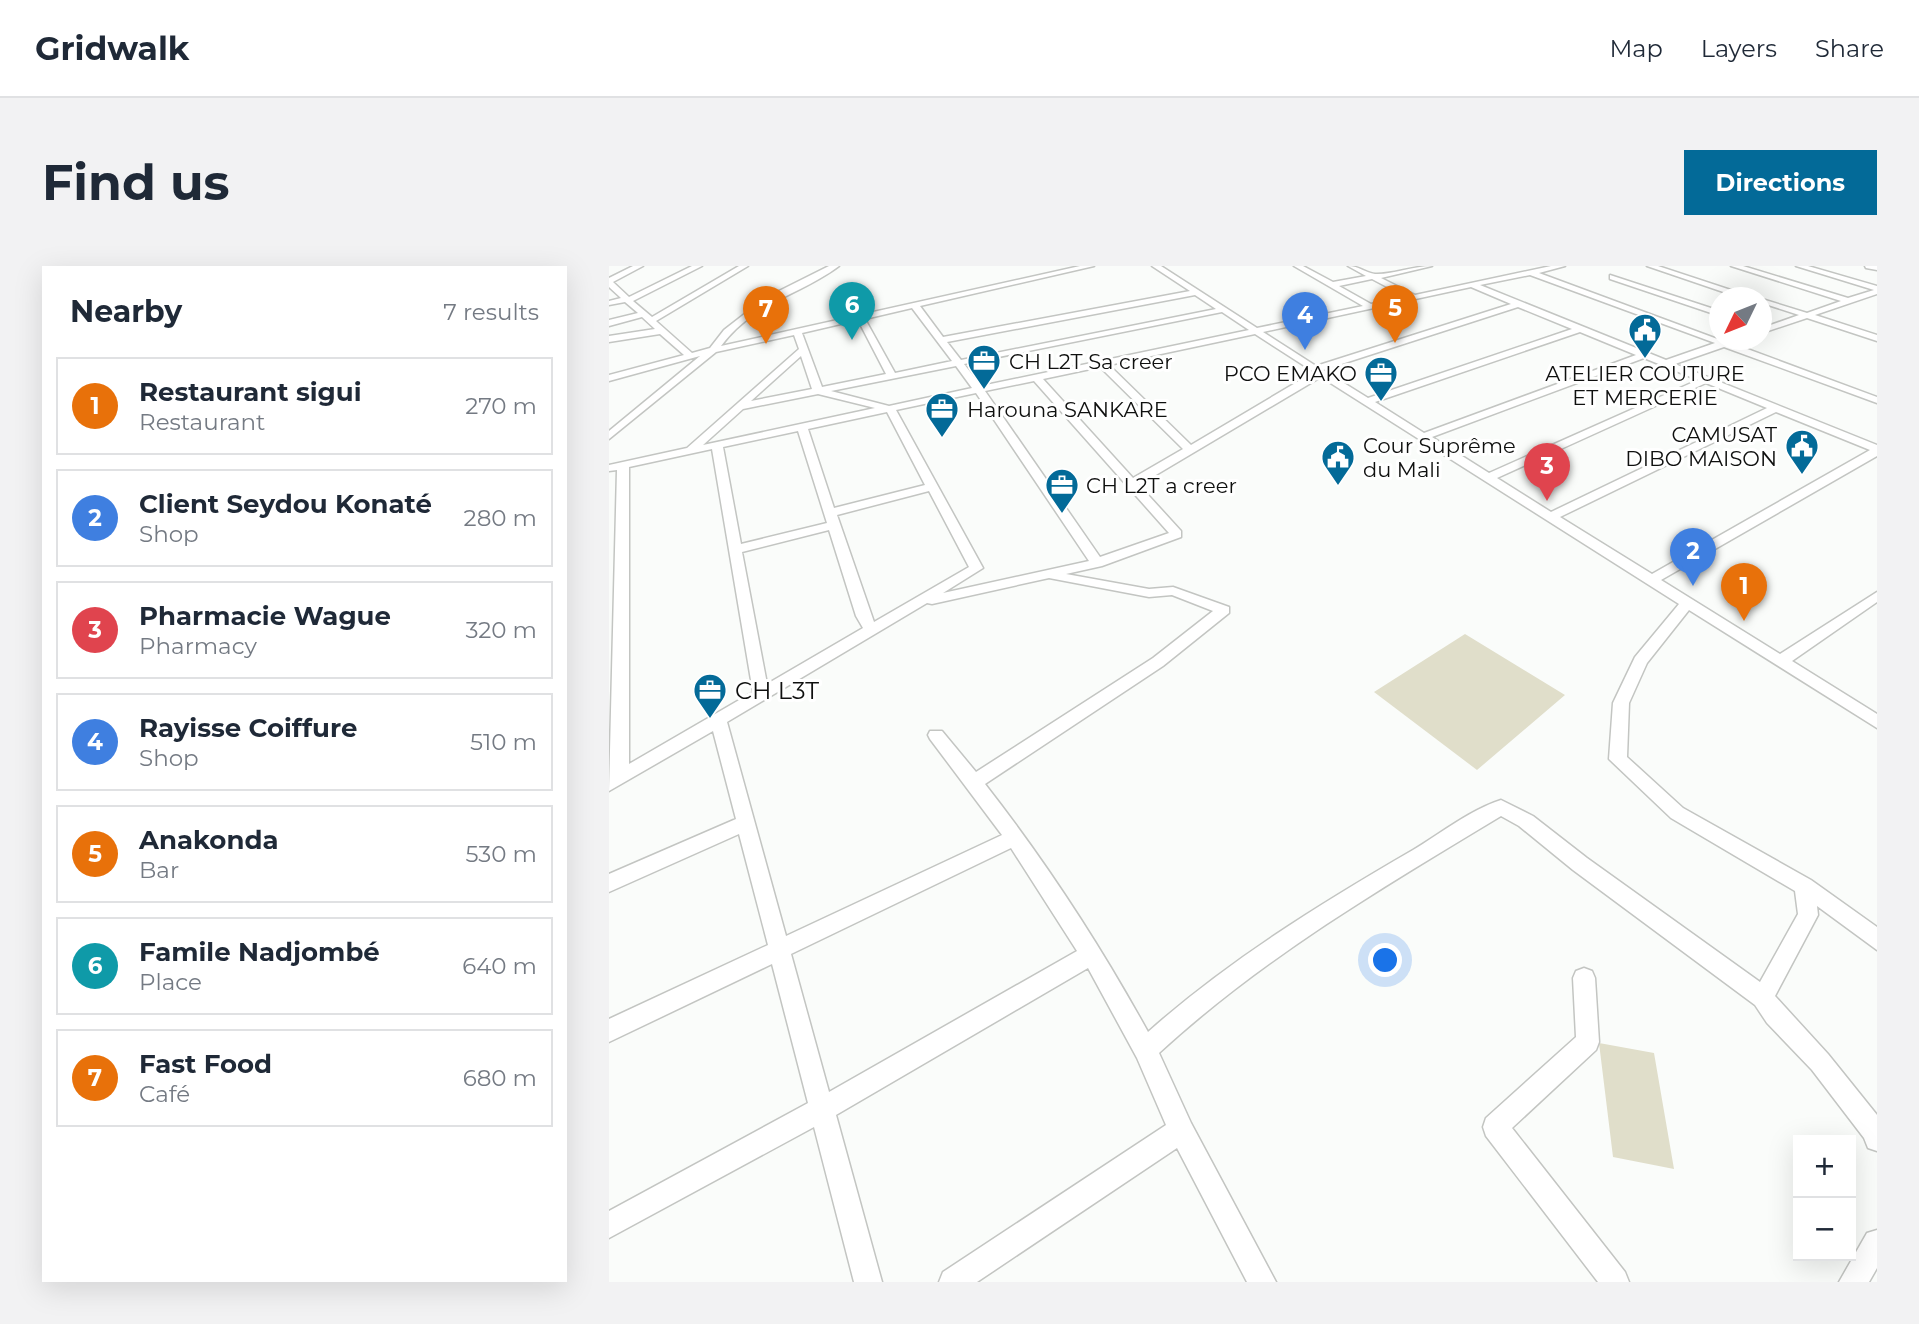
<!DOCTYPE html>
<meta charset="utf-8">
<style>
:root{--surface:#fff;--page:#f2f2f3;--text:#1f2937;--muted:#747a83;--line:#e0e1e3;--accent:#036a98}
body{margin:0;font-family:Montserrat,sans-serif;background:var(--page);color:var(--text)}
.controls{position:absolute;right:21px;bottom:21px;display:grid;overflow:hidden;border-radius:0px;box-shadow:0 7px 28px #0002}
.controls button{width:63px;height:63px;display:grid;place-items:center;padding:0;border:0;border-bottom:2px solid var(--line);background:var(--surface);color:var(--text);font:35px sans-serif}
.compass{position:absolute;left:1100px;top:21px;width:63px;height:63px;border-radius:50%;background:var(--surface);box-shadow:0 7px 28px #0002;rotate:227deg}
.you{position:absolute;left:777px;top:695px;width:24px;height:24px;margin:-18px;border:5px solid #fff;border-radius:50%;background:#1a73e8;box-shadow:0 0 0 10px #1a73e833}
.badge{display:grid;place-items:center;width:46px;height:46px;border-radius:50%;background:var(--accent);color:#fff;font-size:23px;font-weight:700}
.pin{position:absolute;translate:-50% -58px;filter:drop-shadow(0 2px 4px #0008)}
.pin::after{content:'';position:absolute;top:37px;width:24px;height:21px;background:inherit;clip-path:polygon(0 0,100% 0,50% 100%)}
.list{margin:0;padding:0;list-style:none}
h2{display:flex;justify-content:space-between;align-items:center;height:91px;margin:0;padding:0 28px;font-size:30px}
h2 small{font-size:23px;font-weight:400;color:var(--muted)}
.list li{display:grid;grid-template-columns:46px 1fr auto;gap:21px;align-items:center;box-sizing:border-box;height:98px;margin:0 14px 14px;padding:0 14px;border:2px solid var(--line);border-radius:0px}
.list b{display:block;font-size:26px;white-space:nowrap}
.list p{margin:0;font-size:23px;white-space:nowrap;color:var(--muted)}
.list em{font-size:23px;font-style:normal;color:var(--muted)}
.map{position:relative;flex:none;width:1268px;height:1016px;overflow:hidden;border-radius:0px}
header{display:flex;align-items:center;gap:42px;box-sizing:border-box;height:98px;padding:0 35px;background:var(--surface);border-bottom:2px solid var(--line)}
header strong{font-size:33px}
nav{display:flex;gap:38px;margin-inline-start:auto;font-size:24px}
.intro{display:flex;align-items:center;justify-content:space-between;box-sizing:border-box;height:168px;padding:0 42px}
h1{margin:0;font-size:49px}
.button{padding:18px 32px;border-radius:0px;background:var(--accent);color:#fff;font-size:24px;font-weight:700}
main{display:flex;gap:42px;padding:0 42px}
aside{flex:1;background:var(--surface);border-radius:0px;box-shadow:0 7px 28px #0002}
.map>svg:first-child{display:block}
</style>
<header>
<strong>Gridwalk</strong>
<nav><a>Map</a><a>Layers</a><a>Share</a></nav>
</header>
<div class="intro"><h1>Find us</h1><a class="button">Directions</a></div>
<main>
<aside>
<h2>Nearby<small>7 results</small></h2>
<ul class="list">
<li><span class="badge" style="background:#e8710a">1</span><div><b>Restaurant sigui</b><p>Restaurant</p></div><em>270 m</em></li>
<li><span class="badge" style="background:#3f7fe0">2</span><div><b>Client Seydou Konaté</b><p>Shop</p></div><em>280 m</em></li>
<li><span class="badge" style="background:#e0444e">3</span><div><b>Pharmacie Wague</b><p>Pharmacy</p></div><em>320 m</em></li>
<li><span class="badge" style="background:#3f7fe0">4</span><div><b>Rayisse Coiffure</b><p>Shop</p></div><em>510 m</em></li>
<li><span class="badge" style="background:#e8710a">5</span><div><b>Anakonda</b><p>Bar</p></div><em>530 m</em></li>
<li><span class="badge" style="background:#0f9aa8">6</span><div><b>Famile Nadjombé</b><p>Place</p></div><em>640 m</em></li>
<li><span class="badge" style="background:#e8710a">7</span><div><b>Fast Food</b><p>Café</p></div><em>680 m</em></li>
</ul>
</aside>
<div class="map">
<svg width="1268" height="1016" viewBox="0 0 1268 1016">
<rect width="100%" height="100%" fill="#fafcfa"/>
<path fill="#e0deca" d="M 856,368 L 956,429 L 868,504 L 765,426 Z
M 990,777 L 1045,787 L 1065,903 L 1004,891 Z"/>
<g fill="none" stroke-linecap="round" stroke-linejoin="round">
<defs>
<path id="minor" d="M 24,0 L 34,0 L 4,16 L 20,31 L 83,0 L 93,0 L 24,35 L 43,51 L 130,0 L 139,0 L 47,55 L 83,87 L 101,82 L 115,64 L 156,32 L 220,0 L 230,0 C 190,30 146,35 112,80 L 471,0 L 485,0 L 311,40 L 334,71 L 581,25 L 543,0 L 552,0 L 648,62 L 754,40 L 685,0 L 694,0 L 724,16 L 757,10 L 739,0 C 750,0 757,7 766,8 C 782,9 804,0 823,0 L 772,12 L 806,29 L 942,0 L 956,0 L 930,7 L 1111,74 L 1122,74 L 1122,77 L 1268,131 L 1268,137 L 1115,81 L 1066,98 L 1268,179 L 1268,190 L 1052,314 L 1171,388 L 1268,326 L 1268,336 L 1183,395 L 1268,448 L 1268,462 L 1080,344 L 1038,397 L 1020,437 L 1018,491 L 1074,542 L 1202,614 L 1268,661 L 1268,684 L 1208,640 L 1209,649 L 1166,730 L 1219,788 L 1268,849 L 1268,885 L 1259,882 L 1255,872 L 1203,804 L 1158,757 L 1146,739 L 964,604 L 910,560 L 892,550 C 773,622 653,692 550,787 L 582,857 L 667,1016 L 638,1016 L 568,882 L 368,1016 L 330,1016 L 334,1006 L 557,859 L 528,792 L 479,702 L 227,849 L 273,1016 L 245,1016 L 205,861 L 0,972 L 0,945 L 199,837 L 163,698 L 0,776 L 0,753 L 159,679 L 130,568 L 0,626 L 0,608 L 127,553 L 104,465 L 0,525 L 8,204 L 0,205 L 0,199 L 78,182 L 190,83 L 185,69 L 107,86 L 0,173 L 0,165 L 91,90 L 0,115 L 0,109 L 75,89 L 51,68 L 0,76 L 0,70 L 46,63 L 33,51 L 0,60 L 0,54 L 29,47 L 16,36 L 0,39 L 0,35 L 12,32 L 0,21 L 0,12 ZM 921,9 L 1106,77 L 1057,94 L 871,19 ZM 763,13 L 797,31 L 762,38 L 730,20 ZM 862,21 L 902,38 L 707,100 L 654,66 ZM 586,29 L 607,43 L 352,94 L 338,76 ZM 909,41 L 963,63 L 759,132 L 714,104 ZM 303,42 L 343,95 L 286,107 L 256,53 ZM 613,46 L 640,64 L 372,120 L 355,98 ZM 249,54 L 277,108 L 213,121 L 193,67 ZM 971,66 L 1027,89 L 815,167 L 766,136 ZM 646,68 L 705,106 L 582,179 L 500,99 ZM 192,90 L 203,123 L 142,135 ZM 1035,92 L 1089,114 L 880,207 L 823,171 ZM 347,100 L 363,122 L 280,140 L 222,125 ZM 491,101 L 574,183 L 524,212 L 434,113 ZM 712,111 L 1070,338 L 1026,391 L 1004,437 L 1000,493 L 1062,552 L 1186,625 L 1189,648 L 1151,716 L 978,592 L 924,550 L 892,534 C 861,544 831,568 804,584 C 711,638 620,694 539,766 C 491,679 437,596 376,518 L 554,400 L 620,347 L 620,341 L 564,321 L 540,323 L 457,308 L 493,300 L 572,271 L 572,265 L 530,219 ZM 425,115 L 560,267 L 491,291 L 376,125 ZM 1097,117 L 1158,142 L 942,246 L 888,212 ZM 367,127 L 480,295 L 334,327 L 374,302 L 287,144 ZM 209,128 L 266,142 L 94,179 L 134,143 ZM 278,146 L 316,219 L 225,242 L 199,163 ZM 1167,146 L 1261,184 L 1043,308 L 951,251 ZM 189,165 L 218,257 L 132,278 L 114,181 ZM 103,183 L 144,426 L 20,498 L 20,201 ZM 320,225 L 360,301 L 265,356 L 228,249 ZM 220,264 L 247,350 L 254,362 L 158,418 L 133,286 ZM 440,312 L 540,331 L 563,329 L 604,345 L 544,392 L 367,506 L 333,465 L 321,465 L 319,469 L 321,473 L 393,569 L 177,670 L 118,456 L 318,337 L 323,338 ZM 402,582 L 468,685 L 220,826 L 182,688 Z
M 1038,0 L 1049,0 L 1146,32 L 1132,32 Z
M 1122,0 L 1134,0 L 1239,32 L 1265,24 L 1187,0 L 1199,0 L 1268,20 L 1268,28 L 1206,49 L 1268,69 L 1268,75 L 1198,52 L 1153,67 L 1153,62 L 1190,49 L 1153,37 L 1153,33 L 1198,47 L 1232,35 Z
M 1256,0 L 1268,0 L 1268,4 L 1257,2 Z
M 1001,9 L 1111,45 L 1111,50 L 1001,13 Z
M 975,702 L 983,705 L 986,712 L 990,776 L 987,784 L 903,862 L 1016,1006 L 1020,1016 L 989,1016 L 877,870 L 874,861 L 877,852 L 967,771 L 964,712 L 967,705 Z
M 1268,964 L 1268,1002 L 1260,1016 L 1230,1016 L 1258,967 Z"/>
</defs>
<use href="#minor" stroke="#c3c5c2" stroke-width="3"/>
<use href="#minor" fill="#fff" fill-rule="evenodd"/>
</g>
<defs>
<symbol id="civic-pin" viewBox="-11 -11 22 30"><path d="M0 17L-7.5 6A9.5 9.5 0 1 1 7.5 6Z" fill="#036a98" stroke="#fff"/><path d="M-.6-6.5H3V-4.5H.6V-3L4-1V1h2V6H-6V1h2V-1L-.6-3ZM-1.2 2.5V6h2.4V2.5Z" fill="#fff"/></symbol>
<symbol id="office-pin" viewBox="-11 -11 22 30"><path d="M0 17L-7.5 6A9.5 9.5 0 1 1 7.5 6Z" fill="#036a98" stroke="#fff"/><path d="M-6-3h4V-5.5h4V-3h4V5H-6ZM-1-4.5V-3h2v-1.5ZM-6 0V1H6V0Z" fill="#fff"/></symbol>
</defs>
<g fill-rule="evenodd">
<use href="#civic-pin" x="1017" y="45" width="38" height="52"/>
<use href="#office-pin" x="356" y="76" width="38" height="52"/>
<use href="#office-pin" x="753" y="88" width="38" height="52"/>
<use href="#office-pin" x="314" y="124" width="38" height="52"/>
<use href="#civic-pin" x="1174" y="161" width="38" height="52"/>
<use href="#civic-pin" x="710" y="172" width="38" height="52"/>
<use href="#office-pin" x="434" y="200" width="38" height="52"/>
<use href="#office-pin" x="82" y="405" width="38" height="52"/>
</g>
<g text-anchor="middle" dominant-baseline="central" stroke-width="6" stroke-linejoin="round" paint-order="stroke">
<g font-size="21" fill="#0f100f" stroke="#fff" text-anchor="start">
<text x="400" y="95">CH L2T Sa creer</text>
<text x="748" y="107" text-anchor="end">PCO EMAKO</text>
<text x="1036" y="107" text-anchor="middle">ATELIER COUTURE<tspan x="1036" dy="24">ET MERCERIE</tspan></text>
<text x="358" y="143">Harouna SANKARE</text>
<text x="1168" y="168" text-anchor="end">CAMUSAT<tspan x="1168" dy="24">DIBO MAISON</tspan></text>
<text x="754" y="179">Cour Suprême<tspan x="754" dy="24">du Mali</tspan></text>
<text x="477" y="219">CH L2T a creer</text>
</g>
<g font-size="24" fill="#0f100f" stroke="#fff" text-anchor="start">
<text x="126" y="424">CH L3T</text>
</g>
</g>
</svg>
<div class="controls">
<button>+</button>
<button>−</button>
</div>
<svg class="compass" viewBox="-18 -18 36 36"><path d="M0-13l5 13h-10z" fill="#e53935"/><path d="M0 13l5-13h-10z" fill="#747a83"/></svg>
<div class="you"></div>
<div class="pin badge" style="left:1135px;top:355px;background:#e8710a">1</div>
<div class="pin badge" style="left:1084px;top:320px;background:#3f7fe0">2</div>
<div class="pin badge" style="left:938px;top:235px;background:#e0444e">3</div>
<div class="pin badge" style="left:696px;top:84px;background:#3f7fe0">4</div>
<div class="pin badge" style="left:786px;top:77px;background:#e8710a">5</div>
<div class="pin badge" style="left:243px;top:74px;background:#0f9aa8">6</div>
<div class="pin badge" style="left:157px;top:78px;background:#e8710a">7</div>
</div>
</main>
